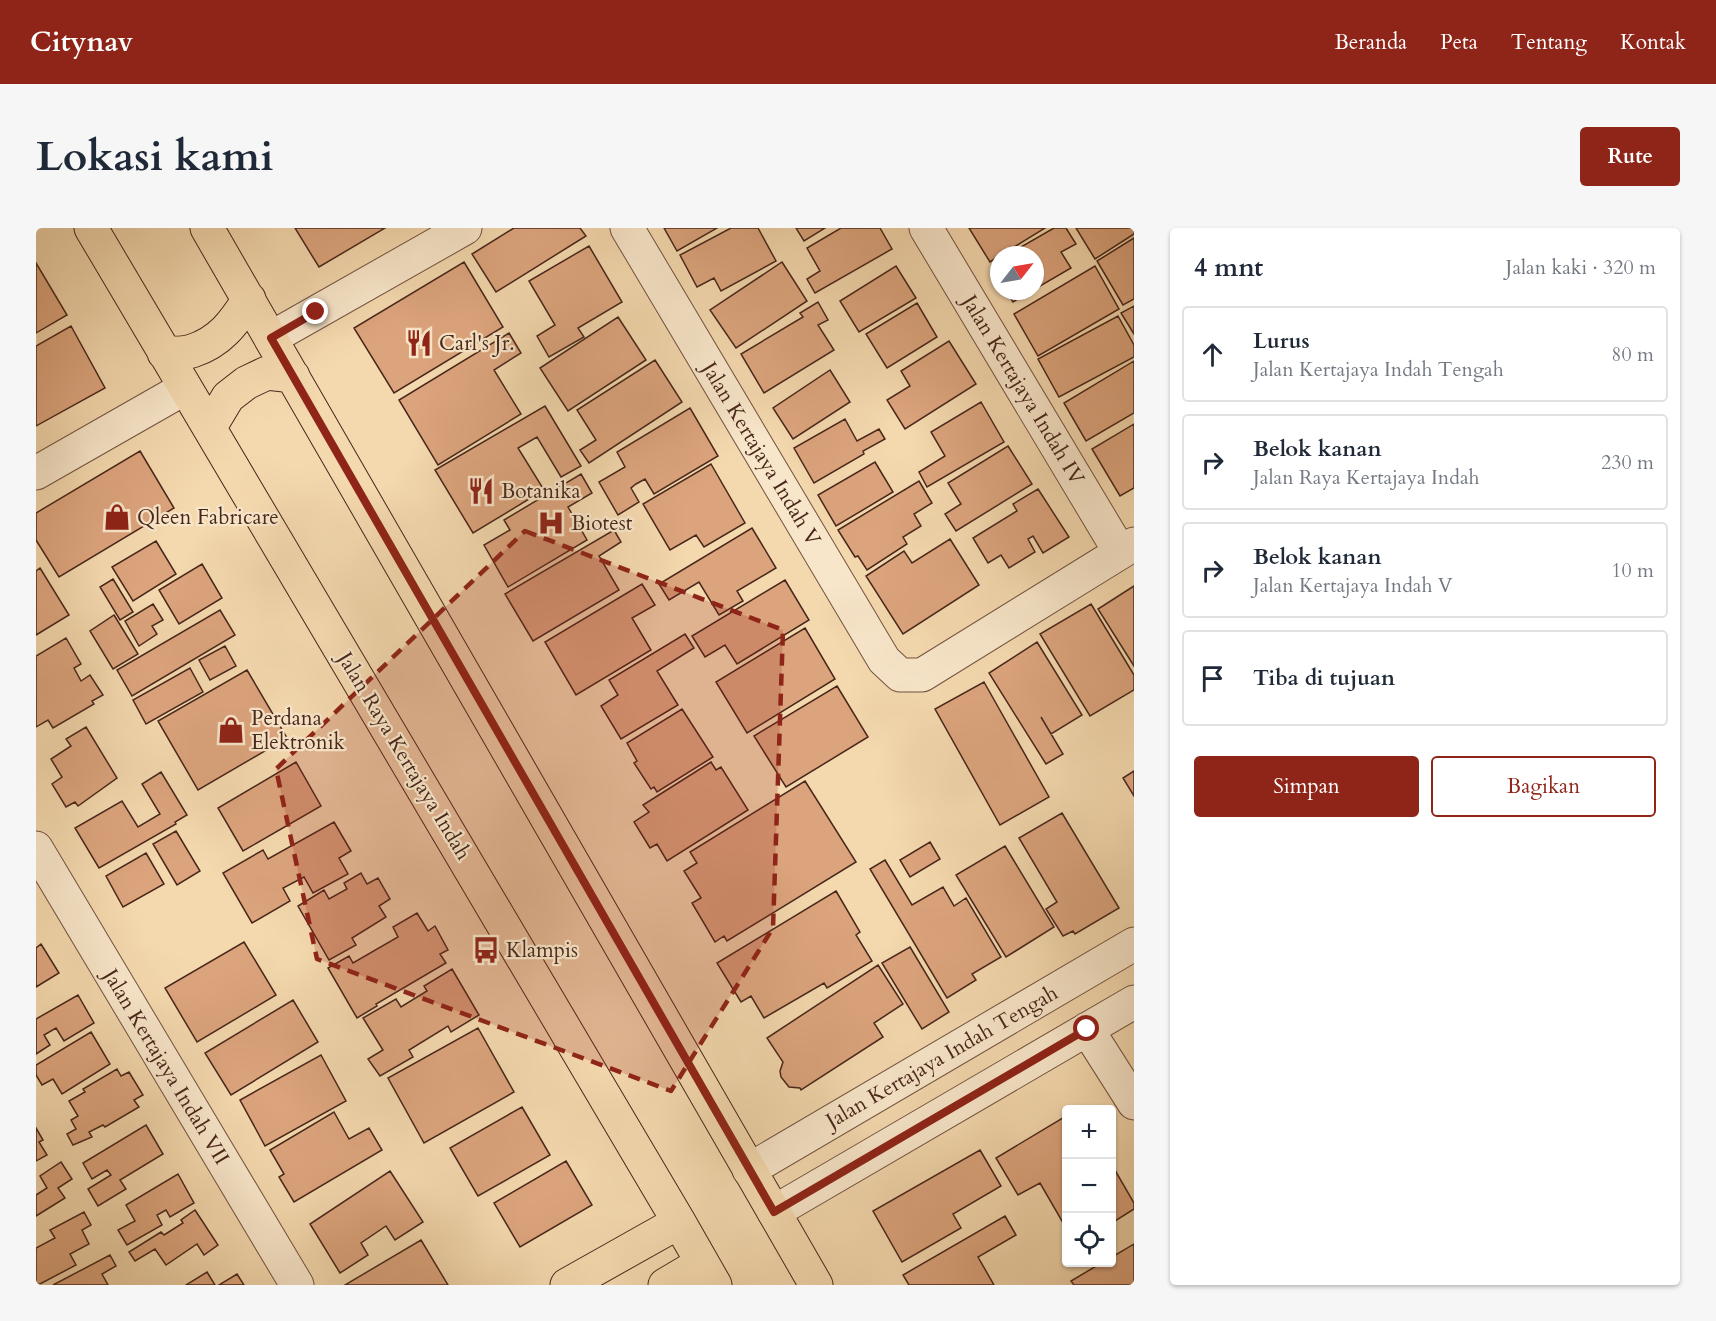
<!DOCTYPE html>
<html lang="id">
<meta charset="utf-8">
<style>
:root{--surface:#fff;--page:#f6f6f7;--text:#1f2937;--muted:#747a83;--line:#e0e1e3;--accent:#8f2418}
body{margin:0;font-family:Cardo,serif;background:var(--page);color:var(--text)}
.controls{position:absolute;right:18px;bottom:18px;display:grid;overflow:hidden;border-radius:6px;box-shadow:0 2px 4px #0004}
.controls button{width:54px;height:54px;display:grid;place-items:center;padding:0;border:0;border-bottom:2px solid var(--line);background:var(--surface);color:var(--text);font:30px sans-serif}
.compass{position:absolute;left:954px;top:18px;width:54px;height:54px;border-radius:50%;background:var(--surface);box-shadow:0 2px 4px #0004;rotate:59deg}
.stop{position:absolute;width:18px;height:18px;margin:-14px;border:4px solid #8f2418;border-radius:50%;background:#fff}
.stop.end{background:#8f2418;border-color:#fff;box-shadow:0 2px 6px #0008}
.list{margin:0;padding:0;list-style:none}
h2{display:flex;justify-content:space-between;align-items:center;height:78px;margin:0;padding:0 24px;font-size:26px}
h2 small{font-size:20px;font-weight:400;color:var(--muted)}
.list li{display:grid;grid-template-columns:39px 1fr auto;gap:18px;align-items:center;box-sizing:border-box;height:96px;margin:0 12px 12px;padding:0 12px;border:2px solid var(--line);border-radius:6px}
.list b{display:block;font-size:22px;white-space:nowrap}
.list p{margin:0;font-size:20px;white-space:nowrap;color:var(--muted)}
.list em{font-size:20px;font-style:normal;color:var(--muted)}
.actions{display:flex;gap:12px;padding:18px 24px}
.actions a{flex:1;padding:14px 0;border:2px solid var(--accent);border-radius:6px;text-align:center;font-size:21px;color:var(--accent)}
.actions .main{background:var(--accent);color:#fff}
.icon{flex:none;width:33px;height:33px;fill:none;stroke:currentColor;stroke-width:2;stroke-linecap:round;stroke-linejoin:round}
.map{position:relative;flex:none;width:1098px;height:1057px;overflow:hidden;border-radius:6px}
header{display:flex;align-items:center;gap:36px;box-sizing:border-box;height:84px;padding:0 30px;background:var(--accent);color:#fff}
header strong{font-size:28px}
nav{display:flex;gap:33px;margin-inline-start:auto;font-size:21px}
.intro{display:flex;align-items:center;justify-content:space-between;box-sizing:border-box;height:144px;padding:0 36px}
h1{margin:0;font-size:42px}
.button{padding:15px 27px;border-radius:6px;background:var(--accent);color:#fff;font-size:21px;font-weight:700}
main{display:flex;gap:36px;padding:0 36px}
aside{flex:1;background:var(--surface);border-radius:6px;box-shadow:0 2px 4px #0004}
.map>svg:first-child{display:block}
</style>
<header>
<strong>Citynav</strong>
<nav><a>Beranda</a><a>Peta</a><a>Tentang</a><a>Kontak</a></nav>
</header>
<div class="intro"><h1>Lokasi kami</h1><a class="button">Rute</a></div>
<main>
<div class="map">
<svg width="1098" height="1057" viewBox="0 0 1098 1057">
<rect width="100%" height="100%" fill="#f4d8ae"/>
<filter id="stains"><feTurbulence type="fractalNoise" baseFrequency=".00333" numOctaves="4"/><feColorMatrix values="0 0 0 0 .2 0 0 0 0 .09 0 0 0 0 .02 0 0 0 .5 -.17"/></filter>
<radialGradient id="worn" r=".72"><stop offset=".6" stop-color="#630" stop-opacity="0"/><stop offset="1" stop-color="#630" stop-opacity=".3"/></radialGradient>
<path fill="#dca47d" stroke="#48271b" stroke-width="1.5" d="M 259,0 L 349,0 L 283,39 Z
M 478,0 L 544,0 L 550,8 L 460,64 L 436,26 Z
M 628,0 L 681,0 L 641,23 Z
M 695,0 L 722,0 L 740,33 L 685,63 L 678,50 L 661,59 L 644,27 Z
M 760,0 L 789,0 L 768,13 Z
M 805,0 L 844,0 L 856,21 L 779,65 L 771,51 L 784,43 L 771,20 Z
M 933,0 L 1009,0 L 954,34 Z
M 1018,0 L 1030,0 L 1040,16 L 1025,24 L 1035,40 L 999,61 L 999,27 L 971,27 Z
M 1040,0 L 1098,0 L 1098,6 L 1059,31 Z
M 1098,10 L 1098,71 L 1087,77 L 1061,33 Z
M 553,18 L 586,74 L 542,100 L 548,109 L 513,129 L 501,108 L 519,97 L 493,53 Z
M 428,34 L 467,99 L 358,165 L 318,100 Z
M 746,34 L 771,73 L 700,120 L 674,82 Z
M 0,35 L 31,87 L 0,105 Z
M 860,38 L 880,70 L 823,104 L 804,73 Z
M 1059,38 L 1083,81 L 1002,128 L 978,86 Z
M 970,63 L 995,63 L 977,74 Z
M 782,74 L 792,92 L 782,97 L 798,122 L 728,165 L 705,126 L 767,89 L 764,85 Z
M 881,75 L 901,109 L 851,140 L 830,106 Z
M 1098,78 L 1098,106 L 1085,85 Z
M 1082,88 L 1098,117 L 1098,129 L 1023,169 L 1002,131 Z
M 582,89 L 610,132 L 532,183 L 504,140 Z
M 35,98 L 69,160 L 0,198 L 0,118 Z
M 473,105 L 485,125 L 458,142 L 485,186 L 402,237 L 363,172 Z
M 913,113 L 940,156 L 869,201 L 851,172 L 874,158 L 865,143 Z
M 619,132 L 646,174 L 553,235 L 544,222 L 560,212 L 541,182 Z
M 1098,133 L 1098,185 L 1050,213 L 1028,175 Z
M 794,142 L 814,174 L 757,211 L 737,180 Z
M 945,174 L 968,214 L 891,259 L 883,244 L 909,228 L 895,204 Z
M 509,178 L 545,238 L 525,249 L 501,209 L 482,220 L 508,262 L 437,305 L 399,242 Z
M 654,180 L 682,228 L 618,266 L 609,251 L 600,256 L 595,260 L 603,274 L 582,287 L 563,254 L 589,239 L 581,224 Z
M 809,191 L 821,213 L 843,201 L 849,211 L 827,223 L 828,226 L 778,255 L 758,220 Z
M 1098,196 L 1098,260 L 1084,268 L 1056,221 Z
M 972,218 L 996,256 L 920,303 L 909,286 L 925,276 L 912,255 Z
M 104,223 L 138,280 L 23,349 L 0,312 L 0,285 Z
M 839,234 L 857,264 L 800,298 L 782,267 Z
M 675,236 L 709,295 L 668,319 L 660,307 L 634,322 L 607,276 Z
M 545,246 L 556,265 L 532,279 L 551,312 L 472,359 L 448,317 L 474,302 L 468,292 Z
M 883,253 L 896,275 L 878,286 L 885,298 L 867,309 L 871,316 L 831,342 L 822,328 L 819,329 L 802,302 Z
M 1002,261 L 1033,309 L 1007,325 L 997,308 L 992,311 L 999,324 L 973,340 L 965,327 L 952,335 L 937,310 L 981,283 L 977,276 Z
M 716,300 L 740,340 L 701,363 L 707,373 L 683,387 L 663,354 L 633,372 L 623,356 Z
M 578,302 L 585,314 L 563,328 L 583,362 L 497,413 L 469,366 Z
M 914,311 L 943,357 L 867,406 L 830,348 L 868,323 L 876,335 Z
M 120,313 L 140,346 L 97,373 L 76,339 Z
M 166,336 L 186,370 L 143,396 L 123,362 Z
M 4,340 L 33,387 L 0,407 L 0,343 Z
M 77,351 L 97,384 L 84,392 L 64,359 Z
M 749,352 L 773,392 L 701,436 L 689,417 L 669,429 L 656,408 Z
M 606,356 L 619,377 L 596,390 L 615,422 L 540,467 L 509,414 Z
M 1098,358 L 1098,438 L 1062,381 Z
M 117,376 L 127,392 L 116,398 L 121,406 L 103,418 L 89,393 Z
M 1055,376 L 1098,447 L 1098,462 L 1054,488 L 1004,406 Z
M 184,382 L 199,407 L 96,468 L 81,442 Z
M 78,387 L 102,426 L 77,441 L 54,403 Z
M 769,400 L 799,451 L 711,505 L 680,454 Z
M 649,406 L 658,420 L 621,443 L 642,477 L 585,511 L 565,478 L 582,467 L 573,452 Z
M 30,410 L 45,436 L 38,440 L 45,453 L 54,447 L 67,467 L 56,473 L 58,476 L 17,500 L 12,492 L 0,499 L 0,428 Z
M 1001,414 L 1046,487 L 1015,506 L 1005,489 L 1027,526 L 1010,536 L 953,445 Z
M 189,418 L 200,438 L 174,452 L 163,432 Z
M 154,440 L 167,464 L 110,496 L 97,472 Z
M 211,442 L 251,510 L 162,562 L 122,493 Z
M 948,454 L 1013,569 L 964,597 L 899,481 Z
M 801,458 L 832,509 L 750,559 L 718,508 Z
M 646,481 L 677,529 L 621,564 L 618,559 L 615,561 L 598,535 L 601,533 L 591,515 Z
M 50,499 L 81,550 L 42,578 L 39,574 L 30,579 L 16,556 L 26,549 L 15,531 L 35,518 L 30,511 Z
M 260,534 L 285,578 L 207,623 L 182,580 Z
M 675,534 L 680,542 L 685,539 L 712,582 L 631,633 L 621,616 L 614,620 L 598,594 L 613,584 L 607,577 Z
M 1098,543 L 1098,568 L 1087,550 Z
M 125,544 L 151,587 L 139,594 L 140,596 L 63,640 L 39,600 L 86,573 L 102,599 L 124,586 L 106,556 Z
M 769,553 L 820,634 L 691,713 L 688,708 L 679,714 L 656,675 L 665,670 L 648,643 L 661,635 L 654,624 Z
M 1026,585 L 1083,680 L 1039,706 L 1037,703 L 1027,708 L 1010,681 L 1021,674 L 983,610 Z
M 298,594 L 315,623 L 303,630 L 312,646 L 277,665 L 268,649 L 247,660 L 254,673 L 216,695 L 187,645 L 227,622 L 232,631 Z
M 140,603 L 164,643 L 141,657 L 117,616 Z
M 894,614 L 904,631 L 874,649 L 864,632 Z
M 969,618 L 1018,699 L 970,729 L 920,647 Z
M 110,625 L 128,656 L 87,679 L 70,648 Z
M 849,632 L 876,677 L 907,659 L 918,678 L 930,670 L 965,729 L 936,746 L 940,752 L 911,770 L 834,641 Z
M 325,645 L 331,656 L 342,650 L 354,671 L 343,678 L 350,689 L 316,710 L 320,717 L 293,732 L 262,678 L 288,662 L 293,671 L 311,661 L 308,655 Z
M 800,663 L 824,704 L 820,707 L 836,733 L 791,760 L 788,755 L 728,790 L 715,768 L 705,774 L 681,735 Z
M 381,685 L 392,703 L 399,698 L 412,722 L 404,726 L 410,735 L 340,776 L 341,778 L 321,790 L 292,740 L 313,728 L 317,735 L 362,709 L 357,699 Z
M 208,714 L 240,767 L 161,814 L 129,760 Z
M 5,716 L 23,745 L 0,759 L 0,720 Z
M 874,719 L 913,784 L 886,801 L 846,735 Z
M 842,737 L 867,776 L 838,795 L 847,809 L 765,862 L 764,860 L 753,859 L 745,849 L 744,843 L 747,834 L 731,810 Z
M 416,741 L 443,787 L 415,804 L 412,798 L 373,822 L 377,829 L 344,848 L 332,831 L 347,822 L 327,790 L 360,771 L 365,779 L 391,763 L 388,758 Z
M 42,767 L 58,795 L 28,813 L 20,800 L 8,807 L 14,817 L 0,826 L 0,791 Z
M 257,772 L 282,814 L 195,867 L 169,825 Z
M 442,800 L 478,864 L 388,915 L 352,850 Z
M 55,804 L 74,836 L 26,866 L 17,851 L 6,857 L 0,847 L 0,837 Z
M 285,827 L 310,873 L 229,918 L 204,872 Z
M 81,841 L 85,848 L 93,844 L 107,867 L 98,872 L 103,879 L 69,899 L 67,897 L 53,904 L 56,909 L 37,917 L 31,906 L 40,901 L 35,892 L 42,888 L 33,873 L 49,864 L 47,861 Z
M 486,879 L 514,927 L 442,968 L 414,920 Z
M 298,884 L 313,911 L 333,900 L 346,922 L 258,974 L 243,949 L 248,946 L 234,922 Z
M 1030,888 L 1030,1000 L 1004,955 L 982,967 L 960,930 Z
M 110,897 L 127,926 L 84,952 L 90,961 L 62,978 L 52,961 L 75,947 L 71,942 L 56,951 L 47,935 Z
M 0,900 L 7,912 L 3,914 L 11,927 L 0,933 Z
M 944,922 L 965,958 L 917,986 L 925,1000 L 866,1034 L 837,983 Z
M 530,933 L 556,977 L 484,1019 L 458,975 Z
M 25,934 L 36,951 L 22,960 L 29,970 L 0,988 L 0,967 L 11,960 L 4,948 Z
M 1076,937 L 1098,975 L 1098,981 L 1076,995 Z
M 354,943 L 387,994 L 359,1012 L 350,998 L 325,1015 L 332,1027 L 304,1045 L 274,996 Z
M 142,946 L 158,975 L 134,989 L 130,982 L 121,987 L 126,997 L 91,1017 L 82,1002 L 99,993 L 90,977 Z
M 159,982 L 182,1017 L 168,1027 L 161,1016 L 130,1037 L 119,1021 L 99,1033 L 93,1024 L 125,1004 L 128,1007 L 147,995 L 145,992 Z
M 48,984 L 55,997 L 46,1002 L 53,1016 L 34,1026 L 40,1037 L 2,1057 L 0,1054 L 0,1020 L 19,1010 L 14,1002 Z
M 969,988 L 980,1007 L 942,1029 L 958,1057 L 873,1057 L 867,1047 Z
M 385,1012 L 412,1057 L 309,1057 Z
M 1098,1016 L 1098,1057 L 1038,1057 L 1035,1053 L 1067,1034 L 1076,1034 L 1076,1029 Z
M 74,1027 L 80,1038 L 66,1046 L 72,1057 L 17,1057 Z
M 171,1044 L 179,1057 L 150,1057 Z
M 201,1046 L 208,1057 L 183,1057 Z"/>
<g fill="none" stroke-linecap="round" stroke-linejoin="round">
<defs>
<path id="minor" d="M 591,0 L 848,432 L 864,447 L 886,447 L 1098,316
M 890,0 L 1084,324
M 235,110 L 429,0
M 0,245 L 149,160
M 0,620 L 261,1057
M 1051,801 L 1098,875
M 713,942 L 1098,716
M 738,984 L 1098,774"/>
<path id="major" d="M 55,0 L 643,994 L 679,1057
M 171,0 L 780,1057
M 128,125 C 136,125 147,126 156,123 C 184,114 198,95 213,71
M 174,199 L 192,169 L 210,155 L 231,145 L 257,148
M 531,1057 L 643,994
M 629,1057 L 666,1035"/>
</defs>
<use href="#minor" stroke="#735340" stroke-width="35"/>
<use href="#major" stroke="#48271b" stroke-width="35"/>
<use href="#minor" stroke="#f8e6ca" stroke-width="33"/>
<use href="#major" stroke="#f4d8ae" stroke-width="33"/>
</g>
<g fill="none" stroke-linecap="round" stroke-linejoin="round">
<path stroke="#8f2418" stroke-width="8" d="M 280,84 L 235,110 L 738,984 L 1051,801"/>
</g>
<path fill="#8f2418" fill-opacity="0.2" stroke="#8f2418" stroke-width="4.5" stroke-dasharray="12 8" stroke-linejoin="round" d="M 489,303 L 747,402 L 737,700 L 635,863 L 281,731 L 240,541 Z"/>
<defs>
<symbol id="restaurant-bare" viewBox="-9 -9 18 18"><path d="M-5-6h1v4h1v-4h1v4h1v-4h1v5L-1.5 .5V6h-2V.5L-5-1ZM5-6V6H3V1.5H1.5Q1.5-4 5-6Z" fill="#8f2418" stroke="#f8e6ca" stroke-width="2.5" paint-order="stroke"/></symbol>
<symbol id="shop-bare" viewBox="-9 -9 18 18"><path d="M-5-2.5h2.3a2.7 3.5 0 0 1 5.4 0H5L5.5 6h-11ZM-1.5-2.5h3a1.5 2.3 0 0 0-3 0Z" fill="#8f2418" stroke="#f8e6ca" stroke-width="2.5" paint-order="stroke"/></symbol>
<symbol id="hospital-bare" viewBox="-9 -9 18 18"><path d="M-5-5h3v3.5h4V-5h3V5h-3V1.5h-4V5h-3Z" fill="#8f2418" stroke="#f8e6ca" stroke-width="2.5" paint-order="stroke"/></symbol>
<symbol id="bus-bare" viewBox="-9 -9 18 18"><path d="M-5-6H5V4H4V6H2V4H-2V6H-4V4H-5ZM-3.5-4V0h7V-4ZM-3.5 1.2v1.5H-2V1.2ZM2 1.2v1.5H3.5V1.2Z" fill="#8f2418" stroke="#f8e6ca" stroke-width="2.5" paint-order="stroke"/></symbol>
</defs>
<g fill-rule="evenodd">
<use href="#restaurant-bare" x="364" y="96" width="38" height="38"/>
<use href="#restaurant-bare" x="426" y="244" width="38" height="38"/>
<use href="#shop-bare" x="62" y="270" width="38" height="38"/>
<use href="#hospital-bare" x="496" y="276" width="38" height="38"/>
<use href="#shop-bare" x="176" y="483" width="38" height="38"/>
<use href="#bus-bare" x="431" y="703" width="38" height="38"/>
</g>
<g text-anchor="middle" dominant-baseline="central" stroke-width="4.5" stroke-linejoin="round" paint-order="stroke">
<g font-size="21" fill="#48271b" stroke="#f8e6ca" text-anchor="start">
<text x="403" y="115">Carl's Jr.</text>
<text x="465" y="263">Botanika</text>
<text x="101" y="289">Qleen Fabricare</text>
<text x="535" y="295">Biotest</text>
<text x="215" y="490">Perdana<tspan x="215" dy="24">Elektronik</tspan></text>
<text x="470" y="722">Klampis</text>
</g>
<g font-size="21" fill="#48271b" stroke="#f8e6ca">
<text transform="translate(987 162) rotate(59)">Jalan Kertajaya Indah IV</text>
<text transform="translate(725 226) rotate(59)">Jalan Kertajaya Indah V</text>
<text transform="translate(368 528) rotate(59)">Jalan Raya Kertajaya Indah</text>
<text transform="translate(906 829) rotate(-30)">Jalan Kertajaya Indah Tengah</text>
<text transform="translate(130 839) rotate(59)">Jalan Kertajaya Indah VII</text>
</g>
</g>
<rect width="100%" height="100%" filter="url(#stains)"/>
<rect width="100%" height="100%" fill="url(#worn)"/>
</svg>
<div class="controls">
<button>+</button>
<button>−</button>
<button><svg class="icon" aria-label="locate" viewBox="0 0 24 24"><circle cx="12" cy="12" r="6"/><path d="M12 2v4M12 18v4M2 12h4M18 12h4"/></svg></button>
</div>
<svg class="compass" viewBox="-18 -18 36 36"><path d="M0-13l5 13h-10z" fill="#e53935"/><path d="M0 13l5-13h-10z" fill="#747a83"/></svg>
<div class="stop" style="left:1051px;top:801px"></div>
<div class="stop end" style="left:280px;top:84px"></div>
</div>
<aside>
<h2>4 mnt<small>Jalan kaki · 320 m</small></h2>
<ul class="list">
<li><svg class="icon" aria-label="ahead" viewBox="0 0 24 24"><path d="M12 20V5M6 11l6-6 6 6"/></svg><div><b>Lurus</b><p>Jalan Kertajaya Indah Tengah</p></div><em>80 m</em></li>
<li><svg class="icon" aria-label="right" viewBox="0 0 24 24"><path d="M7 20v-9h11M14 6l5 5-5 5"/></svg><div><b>Belok kanan</b><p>Jalan Raya Kertajaya Indah</p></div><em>230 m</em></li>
<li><svg class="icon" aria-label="right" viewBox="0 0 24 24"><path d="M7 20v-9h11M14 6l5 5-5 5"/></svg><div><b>Belok kanan</b><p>Jalan Kertajaya Indah V</p></div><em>10 m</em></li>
<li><svg class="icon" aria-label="arrive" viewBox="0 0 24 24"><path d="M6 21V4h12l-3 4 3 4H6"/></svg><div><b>Tiba di tujuan</b></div></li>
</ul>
<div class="actions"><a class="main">Simpan</a><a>Bagikan</a></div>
</aside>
</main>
